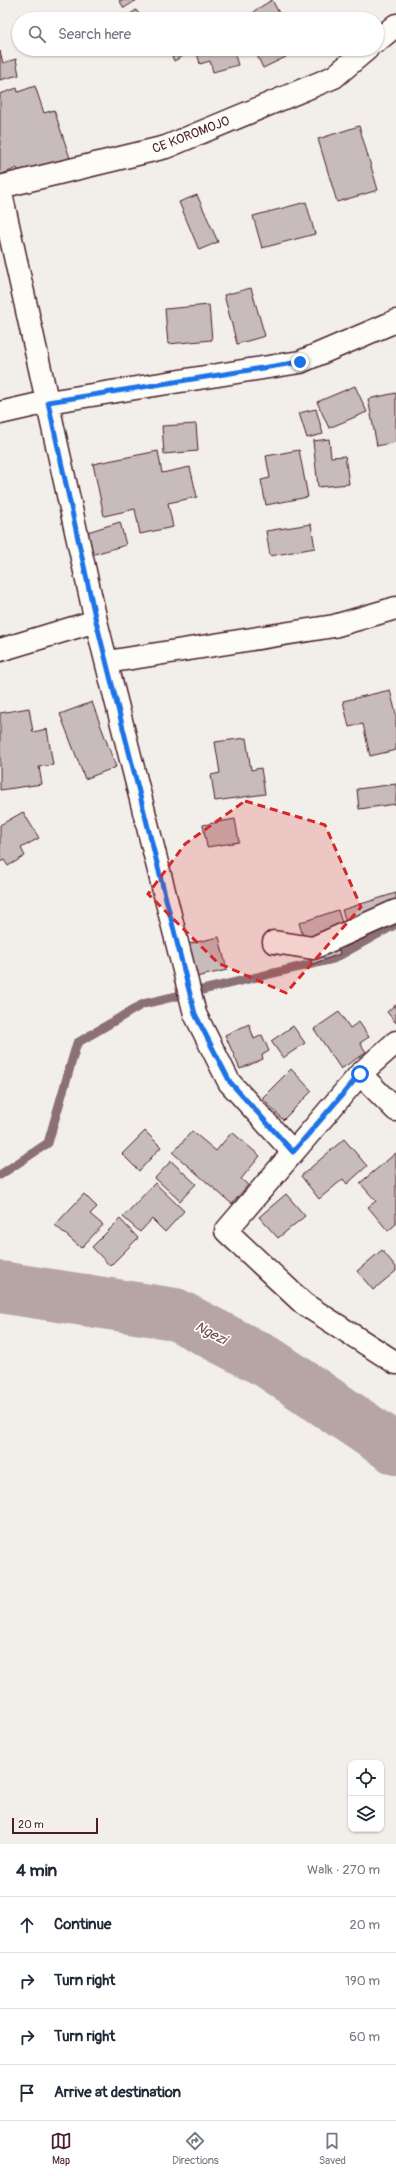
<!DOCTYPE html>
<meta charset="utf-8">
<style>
:root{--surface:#fff;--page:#f6f6f7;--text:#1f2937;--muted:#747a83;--line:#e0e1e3;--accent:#4a1f2b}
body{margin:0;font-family:Pangolin,sans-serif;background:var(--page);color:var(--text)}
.controls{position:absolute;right:12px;bottom:12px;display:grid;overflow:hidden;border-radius:8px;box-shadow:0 1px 3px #0004}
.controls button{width:36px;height:36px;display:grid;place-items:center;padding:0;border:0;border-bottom:1px solid var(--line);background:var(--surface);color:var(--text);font:20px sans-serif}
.scale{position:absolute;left:12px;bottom:10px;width:86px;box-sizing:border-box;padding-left:4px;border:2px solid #4a1f2b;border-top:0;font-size:11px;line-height:14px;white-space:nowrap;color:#4a1f2b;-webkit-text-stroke:3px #fdfcf7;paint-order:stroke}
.stop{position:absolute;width:12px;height:12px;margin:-9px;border:3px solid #1a73e8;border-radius:50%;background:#fff}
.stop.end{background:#1a73e8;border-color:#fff;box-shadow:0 1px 4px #0008}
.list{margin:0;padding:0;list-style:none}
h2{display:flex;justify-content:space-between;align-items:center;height:52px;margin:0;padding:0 16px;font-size:17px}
h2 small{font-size:13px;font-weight:400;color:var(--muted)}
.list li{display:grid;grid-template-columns:26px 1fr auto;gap:12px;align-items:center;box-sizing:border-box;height:56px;padding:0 16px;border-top:1px solid var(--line)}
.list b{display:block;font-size:15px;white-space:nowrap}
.list em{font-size:13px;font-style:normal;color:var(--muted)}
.icon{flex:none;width:22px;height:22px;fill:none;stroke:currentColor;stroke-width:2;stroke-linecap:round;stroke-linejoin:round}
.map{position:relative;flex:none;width:396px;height:1844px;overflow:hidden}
.search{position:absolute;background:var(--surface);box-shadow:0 1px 3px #0004;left:12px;right:12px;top:12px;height:44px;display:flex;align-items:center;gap:10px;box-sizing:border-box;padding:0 14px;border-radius:22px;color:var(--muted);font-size:15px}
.sheet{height:276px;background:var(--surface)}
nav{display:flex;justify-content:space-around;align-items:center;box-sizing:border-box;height:56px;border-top:1px solid var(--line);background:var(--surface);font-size:11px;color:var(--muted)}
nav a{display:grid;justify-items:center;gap:2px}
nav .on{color:var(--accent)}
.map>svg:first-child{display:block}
</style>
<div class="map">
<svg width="396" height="1844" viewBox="0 0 396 1844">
<rect width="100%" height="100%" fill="#f2efeb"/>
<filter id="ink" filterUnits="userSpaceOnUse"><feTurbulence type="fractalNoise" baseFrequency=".025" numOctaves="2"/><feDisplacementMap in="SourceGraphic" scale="8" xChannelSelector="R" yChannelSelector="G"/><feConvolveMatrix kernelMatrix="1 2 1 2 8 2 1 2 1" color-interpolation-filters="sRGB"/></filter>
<g filter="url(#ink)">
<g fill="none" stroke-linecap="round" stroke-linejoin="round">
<path stroke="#8b6f75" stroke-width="9" d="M 0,1175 L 48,1143 L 77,1043 L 143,1004 L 333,959 L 396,924"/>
<path stroke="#b7a5a6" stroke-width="52" d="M 0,1287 L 175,1314 L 269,1363 L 396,1449"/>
</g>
<path fill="#c8bbbb" stroke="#4a1f2b" d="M 119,0 L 137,0 L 124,8 Z
M 272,0 L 279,13 L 268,19 L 258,19 L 254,11 Z
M 136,10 L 143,19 L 123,19 Z
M 169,49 L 189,49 L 191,52 L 174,61 Z
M 196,49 L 233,49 L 238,65 L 213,72 L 210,61 L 200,64 Z
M 254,49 L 282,49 L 286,57 L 263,68 Z
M 0,51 L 3,63 L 16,59 L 19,75 L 0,80 Z
M 35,86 L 44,113 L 54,110 L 70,158 L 21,176 L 17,168 L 0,175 L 0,94 L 17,88 L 18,92 Z
M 359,126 L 378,190 L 337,202 L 318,139 Z
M 197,195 L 218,242 L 199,250 L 179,202 Z
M 306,202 L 315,234 L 262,248 L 253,216 Z
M 251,288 L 265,336 L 237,344 L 224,295 Z
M 209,305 L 212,340 L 168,344 L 165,309 Z
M 355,386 L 367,412 L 329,428 L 317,402 Z
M 396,393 L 396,442 L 377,446 L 368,399 Z
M 316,409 L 323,434 L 307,438 L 299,413 Z
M 196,424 L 198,451 L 164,454 L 162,426 Z
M 329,439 L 331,457 L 345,456 L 349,484 L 318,487 L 313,441 Z
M 299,450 L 308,497 L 266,505 L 261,480 L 270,478 L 266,456 Z
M 158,451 L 162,473 L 190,467 L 197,497 L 168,503 L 173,527 L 140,534 L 135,509 L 104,516 L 93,464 Z
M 120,522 L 126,545 L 91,555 L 84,533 Z
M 311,524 L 315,548 L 270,556 L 266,531 Z
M 390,690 L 396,714 L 396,750 L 370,756 L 363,724 L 349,727 L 343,701 Z
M 92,702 L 116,767 L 85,779 L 60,714 Z
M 29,708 L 33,732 L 47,729 L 53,765 L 39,767 L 42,784 L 0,790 L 0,713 Z
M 246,738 L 251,770 L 261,768 L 265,794 L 215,801 L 211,775 L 220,773 L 215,742 Z
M 396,784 L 396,804 L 359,809 L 357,789 Z
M 23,812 L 39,838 L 21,848 L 25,856 L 8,866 L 4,860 L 0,862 L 0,825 Z
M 235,819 L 239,842 L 207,847 L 203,825 Z
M 396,893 L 396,923 L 351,937 L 342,910 Z
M 338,910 L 346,936 L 336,940 L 340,954 L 312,964 L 299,923 Z
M 219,937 L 227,970 L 196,977 L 188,944 Z
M 396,1004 L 396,1023 L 387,1012 Z
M 339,1012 L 350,1028 L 359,1022 L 369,1037 L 360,1043 L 366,1052 L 341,1069 L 314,1029 Z
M 249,1024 L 254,1039 L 262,1035 L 269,1051 L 262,1055 L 263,1059 L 240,1069 L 225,1035 Z
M 293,1026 L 305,1043 L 283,1058 L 271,1041 Z
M 291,1069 L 312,1091 L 283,1120 L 262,1098 Z
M 145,1131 L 161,1147 L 139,1171 L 122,1154 Z
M 192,1131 L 216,1151 L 232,1132 L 260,1156 L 241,1179 L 248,1185 L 232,1204 L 173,1153 Z
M 344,1139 L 367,1166 L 347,1184 L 343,1179 L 319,1199 L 301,1176 Z
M 396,1153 L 396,1224 L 388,1231 L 368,1207 L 376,1201 L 360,1183 Z
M 171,1161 L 196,1184 L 180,1201 L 155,1178 Z
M 155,1183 L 184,1211 L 165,1232 L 152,1219 L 140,1232 L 123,1217 Z
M 84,1194 L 97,1207 L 90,1214 L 103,1225 L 81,1248 L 55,1225 Z
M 286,1194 L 305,1216 L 278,1238 L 259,1217 Z
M 120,1219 L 138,1238 L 110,1266 L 92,1247 Z
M 382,1250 L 396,1267 L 396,1271 L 373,1290 L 357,1271 Z"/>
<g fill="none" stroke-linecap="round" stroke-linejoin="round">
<defs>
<path id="minor" d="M 377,41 L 396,25
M 0,187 L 166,147 L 334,77 L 367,49
M 0,189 L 96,621 L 195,1014 L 229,1082 L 293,1152
M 0,413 L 48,402 L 300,362 L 396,321
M 0,650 L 96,621
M 107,662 L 334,626 L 396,608
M 274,942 L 313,948 L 396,911
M 396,1042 L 360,1074 L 226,1231 L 304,1304 L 396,1363
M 360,1074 L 396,1110"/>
</defs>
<use href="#minor" stroke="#4a1f2b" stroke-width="25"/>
<use href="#minor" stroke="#fdfcf7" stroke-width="22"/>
</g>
</g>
<g fill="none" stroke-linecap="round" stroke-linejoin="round" filter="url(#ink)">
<path stroke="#1a73e8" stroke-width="5" d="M 300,362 L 48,402 L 96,621 L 195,1014 L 230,1082 L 293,1152 L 360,1074"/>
</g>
<path fill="#d62828" fill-opacity="0.2" stroke="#d62828" stroke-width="3" stroke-dasharray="8 5" stroke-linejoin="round" d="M 245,801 L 325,825 L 361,907 L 286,993 L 218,963 L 148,894 L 185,844 Z"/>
<g text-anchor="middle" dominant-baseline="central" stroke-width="3.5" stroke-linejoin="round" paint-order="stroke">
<g font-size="13" fill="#4a1f2b" stroke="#fdfcf7">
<text transform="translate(191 135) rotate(-21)">CE KOROMOJO</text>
</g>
<g font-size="14" font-style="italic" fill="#704e56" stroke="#fdfcf7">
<text transform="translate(211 1333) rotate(28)">Ngezi</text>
</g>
</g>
</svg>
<div class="controls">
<button><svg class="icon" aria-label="locate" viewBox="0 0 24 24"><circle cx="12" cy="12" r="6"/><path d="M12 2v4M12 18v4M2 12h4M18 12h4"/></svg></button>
<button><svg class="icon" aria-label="layers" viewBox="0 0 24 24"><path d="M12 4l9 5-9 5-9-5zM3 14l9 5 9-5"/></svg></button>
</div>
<div class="scale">20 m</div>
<div class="stop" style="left:360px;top:1074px"></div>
<div class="stop end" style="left:300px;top:362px"></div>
<div class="search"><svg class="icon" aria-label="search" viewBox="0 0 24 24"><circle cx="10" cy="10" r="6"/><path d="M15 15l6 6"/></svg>Search here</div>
</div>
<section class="sheet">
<h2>4 min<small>Walk · 270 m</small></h2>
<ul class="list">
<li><svg class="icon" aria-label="ahead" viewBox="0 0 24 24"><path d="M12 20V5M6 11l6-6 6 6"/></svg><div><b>Continue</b></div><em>20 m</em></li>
<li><svg class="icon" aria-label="right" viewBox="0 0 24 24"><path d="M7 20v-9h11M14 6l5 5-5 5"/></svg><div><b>Turn right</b></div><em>190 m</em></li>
<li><svg class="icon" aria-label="right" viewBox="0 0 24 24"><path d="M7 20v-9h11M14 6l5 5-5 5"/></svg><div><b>Turn right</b></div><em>60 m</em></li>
<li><svg class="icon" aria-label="arrive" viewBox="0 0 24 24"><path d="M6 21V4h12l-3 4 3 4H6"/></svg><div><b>Arrive at destination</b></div></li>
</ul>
</section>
<nav>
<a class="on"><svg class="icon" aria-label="map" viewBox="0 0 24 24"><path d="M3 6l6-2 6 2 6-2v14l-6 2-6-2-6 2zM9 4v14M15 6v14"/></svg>Map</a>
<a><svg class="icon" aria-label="directions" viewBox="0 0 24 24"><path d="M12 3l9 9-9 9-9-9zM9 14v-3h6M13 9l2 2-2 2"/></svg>Directions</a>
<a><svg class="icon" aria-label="saved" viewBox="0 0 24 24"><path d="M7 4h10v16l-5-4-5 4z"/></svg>Saved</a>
</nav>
